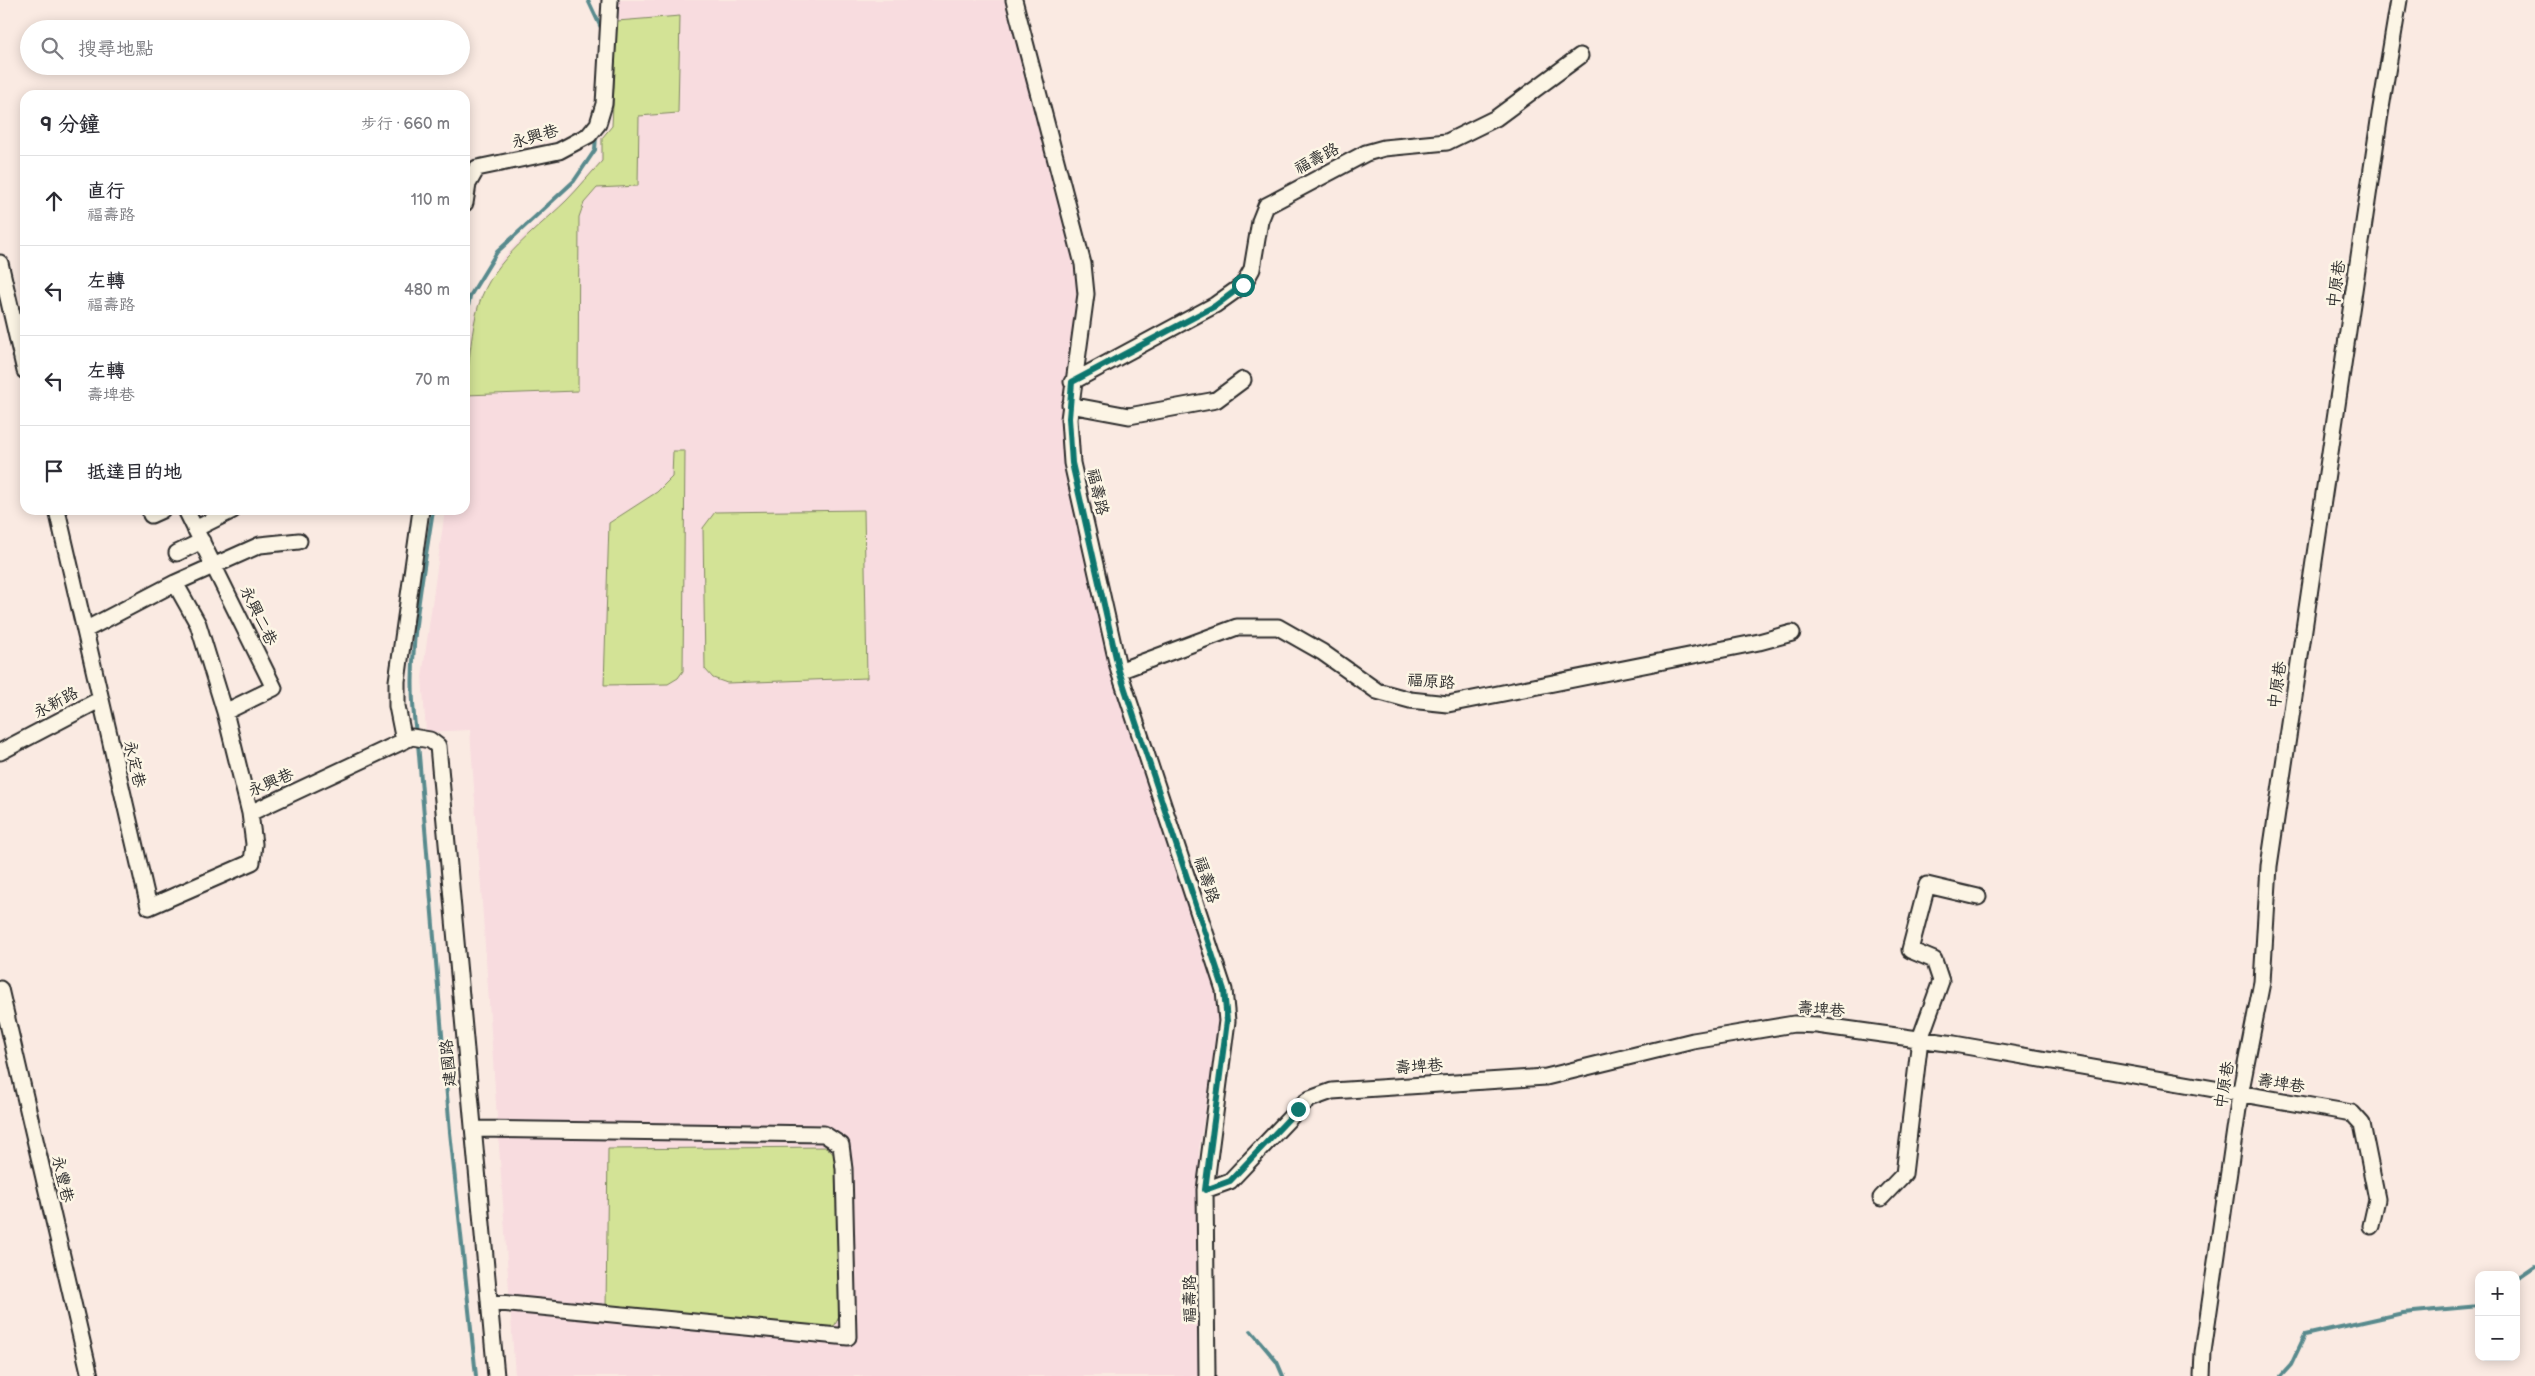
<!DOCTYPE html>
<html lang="zh-TW">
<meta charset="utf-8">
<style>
:root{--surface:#fff;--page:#f2f2f3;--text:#2b2b33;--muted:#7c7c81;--line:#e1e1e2}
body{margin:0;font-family:"Balsamiq Sans","LXGW WenKai TC",sans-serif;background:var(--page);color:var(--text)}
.controls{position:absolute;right:15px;bottom:15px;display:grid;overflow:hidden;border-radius:10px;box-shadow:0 2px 12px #0003}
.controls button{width:45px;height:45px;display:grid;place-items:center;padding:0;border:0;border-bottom:1px solid var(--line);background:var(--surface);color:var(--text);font:25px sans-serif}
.stop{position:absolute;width:15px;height:15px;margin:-11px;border:4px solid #0f766e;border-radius:50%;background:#fff}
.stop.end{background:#0f766e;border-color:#fff;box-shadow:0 1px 5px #0008}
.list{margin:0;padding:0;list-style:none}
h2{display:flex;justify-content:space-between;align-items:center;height:65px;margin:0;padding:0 20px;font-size:21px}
h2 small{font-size:16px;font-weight:400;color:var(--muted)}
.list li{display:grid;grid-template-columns:32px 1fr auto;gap:15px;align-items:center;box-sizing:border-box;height:90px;padding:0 20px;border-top:1px solid var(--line)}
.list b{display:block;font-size:19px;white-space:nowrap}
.list p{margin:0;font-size:16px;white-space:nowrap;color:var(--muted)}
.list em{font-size:16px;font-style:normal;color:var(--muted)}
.icon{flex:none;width:28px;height:28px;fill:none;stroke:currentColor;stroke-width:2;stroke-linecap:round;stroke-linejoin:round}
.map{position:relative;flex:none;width:2535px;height:1376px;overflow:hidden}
.search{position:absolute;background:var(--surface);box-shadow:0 2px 12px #0003;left:20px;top:20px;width:450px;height:55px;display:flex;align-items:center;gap:12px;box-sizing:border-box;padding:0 18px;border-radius:28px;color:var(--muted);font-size:19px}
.panel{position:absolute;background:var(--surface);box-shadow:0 2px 12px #0003;left:20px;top:90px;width:450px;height:425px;border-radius:15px}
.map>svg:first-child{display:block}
</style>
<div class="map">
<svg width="2535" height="1376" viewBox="0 0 2535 1376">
<rect width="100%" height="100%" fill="#faeae2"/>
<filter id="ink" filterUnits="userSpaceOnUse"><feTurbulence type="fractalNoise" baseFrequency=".02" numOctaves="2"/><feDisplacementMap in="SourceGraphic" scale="10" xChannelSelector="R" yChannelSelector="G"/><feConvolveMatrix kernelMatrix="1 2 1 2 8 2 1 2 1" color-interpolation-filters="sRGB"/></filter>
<g filter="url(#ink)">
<path fill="#f8dcdf" d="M 618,0 L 1004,0 L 1079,271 L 1078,296 L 1064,405 L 1065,468 L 1116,684 L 1213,980 L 1218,1007 L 1218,1031 L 1199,1150 L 1199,1376 L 515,1376 L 470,730 L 426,732 L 422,677 L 445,510 L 465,510 L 465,376 L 474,314 L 485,287 L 500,261 L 524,236 L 566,199 L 600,161 L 601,137 L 611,126 Z"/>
<path fill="#d3e396" stroke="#7f8760" d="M 680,16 L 678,113 L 639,116 L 638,186 L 597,188 L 584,203 L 579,217 L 578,391 L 465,395 C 469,368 470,341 476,315 C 487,264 531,235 566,201 C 579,188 590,174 602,161 L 602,138 L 612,126 L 617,21 Z
M 673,451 L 685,451 L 683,671 L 678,678 L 668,684 L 604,685 L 609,523 L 657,492 L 672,477 Z
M 864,510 L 867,678 L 727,683 L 713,678 L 705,669 L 703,528 L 715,512 Z
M 826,1147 L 838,1158 L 842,1310 L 835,1325 L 826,1328 L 606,1308 L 608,1149 Z"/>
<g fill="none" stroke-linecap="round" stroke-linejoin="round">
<path stroke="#598a8d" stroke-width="4" d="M 588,0 L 603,32
M 465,323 L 470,296 L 497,252 L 574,181 L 595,150 L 596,135
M 416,733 C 405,660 422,583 433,510
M 418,743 L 450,1132 L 476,1376
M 2516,1279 L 2535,1266
M 1251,1331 L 1277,1362 L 1283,1376
M 2281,1376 L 2291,1365 L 2305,1335 L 2403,1313 L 2479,1306"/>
<defs>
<path id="minor" d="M 1014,0 L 1083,264 L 1086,294 L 1069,419 L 1072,463 L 1119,671 L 1224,990 L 1227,1021 L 1205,1190 L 1207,1376
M 465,203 L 468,184 L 477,168 L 559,151 L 589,135 L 598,124 L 604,104 L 610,0
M 0,263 L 25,371
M 1072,382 L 1215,305 L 1243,285 L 1252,269 L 1260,221 L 1266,206 L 1366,153 L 1384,148 L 1447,142 L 1496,118 L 1580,56
M 1070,405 L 1129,416 L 1216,400 L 1243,380
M 57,510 L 149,907 L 252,862 L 254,844 L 250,813
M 186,510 L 274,688 L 225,712
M 151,515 L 162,510
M 195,529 L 233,510
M 177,553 L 202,541
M 175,583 L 260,545 L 299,541
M 85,630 L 175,583 L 198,624 L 225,712 L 250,813 L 412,737 L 430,740 L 438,746 L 496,1376
M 1119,671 L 1237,627 L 1278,627 L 1322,652 L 1377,691 L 1410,700 L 1448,704 L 1759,642 L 1792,633
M 404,741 L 397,706 L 397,681 L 421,510
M 0,752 L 101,699
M 0,989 L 90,1376
M 473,1129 L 824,1134 L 841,1145 L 844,1169 L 848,1337 L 490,1302
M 1205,1190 L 1230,1181 L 1303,1104 L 1310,1099 L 1332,1091 L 1546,1077 L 1693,1041 L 1794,1024 L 1817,1025 L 1954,1044 L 2352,1113 L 2362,1124 L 2377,1199 L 2371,1226
M 1881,1198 L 1904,1174 L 1920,1039 L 1941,981 L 1934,960 L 1910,950 L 1927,885 L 1978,897
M 2202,1376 L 2203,1352 L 2240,1095 L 2262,982 L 2269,866 L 2380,114 L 2399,0"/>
</defs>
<use href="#minor" stroke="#2b2b2b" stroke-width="19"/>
<use href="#minor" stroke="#fcf5e5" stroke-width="15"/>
</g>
</g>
<g fill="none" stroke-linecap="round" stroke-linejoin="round" filter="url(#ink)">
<path stroke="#0f766e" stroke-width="6" d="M 1243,285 L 1215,306 L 1072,382 L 1069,418 L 1072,463 L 1119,671 L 1224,990 L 1227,1021 L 1205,1190 L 1230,1181 L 1298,1109"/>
</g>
<g text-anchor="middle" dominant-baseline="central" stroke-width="5" stroke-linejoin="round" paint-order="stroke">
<g font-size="16" fill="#2b2b2b" stroke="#fcf5e5">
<text transform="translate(535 137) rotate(-16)">永興巷</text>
<text transform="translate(1317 159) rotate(-28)">福壽路</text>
<text transform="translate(2337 284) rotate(-82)">中原巷</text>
<text transform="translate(1097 492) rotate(77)">福壽路</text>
<text transform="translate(258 616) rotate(64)">永興二巷</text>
<text transform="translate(1431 682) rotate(4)">福原路</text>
<text transform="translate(2278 685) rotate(-82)">中原巷</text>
<text transform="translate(56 703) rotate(-28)">永新路</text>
<text transform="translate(134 764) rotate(77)">永定巷</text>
<text transform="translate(271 783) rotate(-23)">永興巷</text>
<text transform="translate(1206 880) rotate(72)">福壽路</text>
<text transform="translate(1821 1010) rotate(4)">壽埤巷</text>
<text transform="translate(449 1063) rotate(-95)">建國路</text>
<text transform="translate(1419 1067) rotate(-4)">壽埤巷</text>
<text transform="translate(2281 1084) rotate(9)">壽埤巷</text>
<text transform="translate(2225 1085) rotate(-80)">中原巷</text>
<text transform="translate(62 1179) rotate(77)">永豐巷</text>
<text transform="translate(1190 1299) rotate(-90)">福壽路</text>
</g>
</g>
</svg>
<div class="controls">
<button>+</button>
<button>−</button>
</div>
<div class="stop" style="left:1243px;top:285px"></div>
<div class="stop end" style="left:1298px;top:1109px"></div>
<div class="search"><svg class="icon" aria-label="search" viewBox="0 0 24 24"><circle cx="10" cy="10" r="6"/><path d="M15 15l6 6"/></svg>搜尋地點</div>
<section class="panel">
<h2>9 分鐘<small>步行 · 660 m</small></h2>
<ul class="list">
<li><svg class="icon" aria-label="ahead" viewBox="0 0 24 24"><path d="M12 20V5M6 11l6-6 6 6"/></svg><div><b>直行</b><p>福壽路</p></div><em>110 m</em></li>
<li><svg class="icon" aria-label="left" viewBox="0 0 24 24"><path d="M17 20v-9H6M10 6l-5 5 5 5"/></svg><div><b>左轉</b><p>福壽路</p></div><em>480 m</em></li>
<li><svg class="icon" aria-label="left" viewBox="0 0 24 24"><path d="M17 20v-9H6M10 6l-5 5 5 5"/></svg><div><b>左轉</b><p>壽埤巷</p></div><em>70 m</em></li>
<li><svg class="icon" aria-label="arrive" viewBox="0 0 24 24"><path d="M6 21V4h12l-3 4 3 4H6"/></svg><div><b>抵達目的地</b></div></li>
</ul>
</section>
</div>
